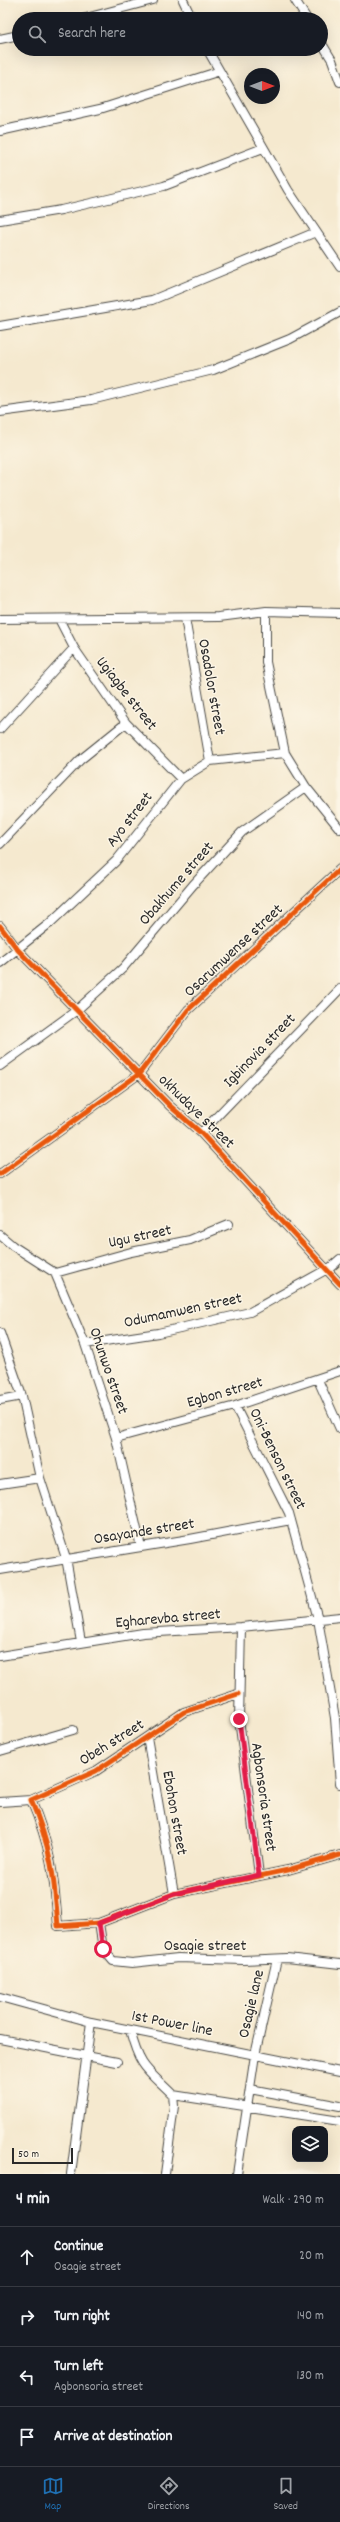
<!DOCTYPE html>
<meta charset="utf-8">
<style>
:root{--surface:#171b24;--page:#20242c;--text:#f1f3f6;--muted:#9ea1a6;--line:#363941;--accent:#1f6fb2}
body{margin:0;font-family:Dekko,sans-serif;background:var(--page);color:var(--text)}
.controls{position:absolute;right:12px;bottom:12px;display:grid;overflow:hidden;border-radius:8px;box-shadow:0 4px 16px #0002}
.controls button{width:36px;height:36px;display:grid;place-items:center;padding:0;border:0;border-bottom:1px solid var(--line);background:var(--surface);color:var(--text);font:20px sans-serif}
.compass{position:absolute;left:244px;top:68px;width:36px;height:36px;border-radius:50%;background:var(--surface);box-shadow:0 4px 16px #0002;rotate:90deg}
.scale{position:absolute;left:12px;bottom:10px;width:61px;box-sizing:border-box;padding-left:4px;border:2px solid #2b2b2b;border-top:0;font-size:11px;line-height:14px;white-space:nowrap;color:#2b2b2b;-webkit-text-stroke:3px #fcf5e5;paint-order:stroke}
.stop{position:absolute;width:12px;height:12px;margin:-9px;border:3px solid #e11d48;border-radius:50%;background:#fff}
.stop.end{background:#e11d48;border-color:#fff;box-shadow:0 1px 4px #0008}
.list{margin:0;padding:0;list-style:none}
h2{display:flex;justify-content:space-between;align-items:center;height:52px;margin:0;padding:0 16px;font-size:17px}
h2 small{font-size:13px;font-weight:400;color:var(--muted)}
.list li{display:grid;grid-template-columns:26px 1fr auto;gap:12px;align-items:center;box-sizing:border-box;height:60px;padding:0 16px;border-top:1px solid var(--line)}
.list b{display:block;font-size:15px;white-space:nowrap}
.list p{margin:0;font-size:13px;white-space:nowrap;color:var(--muted)}
.list em{font-size:13px;font-style:normal;color:var(--muted)}
.icon{flex:none;width:22px;height:22px;fill:none;stroke:currentColor;stroke-width:2;stroke-linecap:round;stroke-linejoin:round}
.map{position:relative;flex:none;width:340px;height:2174px;overflow:hidden}
.search{position:absolute;background:var(--surface);box-shadow:0 4px 16px #0002;left:12px;right:12px;top:12px;height:44px;display:flex;align-items:center;gap:10px;box-sizing:border-box;padding:0 14px;border-radius:22px;color:var(--muted);font-size:15px}
.sheet{height:292px;background:var(--surface)}
nav{display:flex;justify-content:space-around;align-items:center;box-sizing:border-box;height:56px;border-top:1px solid var(--line);background:var(--surface);font-size:11px;color:var(--muted)}
nav a{display:grid;justify-items:center;gap:2px}
nav .on{color:var(--accent)}
.map>svg:first-child{display:block}
</style>
<div class="map">
<svg width="340" height="2174" viewBox="0 0 340 2174">
<rect width="100%" height="100%" fill="#fcf5e5"/>
<filter id="ink" filterUnits="userSpaceOnUse"><feTurbulence type="fractalNoise" baseFrequency=".025" numOctaves="2"/><feDisplacementMap in="SourceGraphic" scale="8" xChannelSelector="R" yChannelSelector="G"/><feConvolveMatrix kernelMatrix="1 2 1 2 8 2 1 2 1" color-interpolation-filters="sRGB"/></filter>
<filter id="wash" filterUnits="userSpaceOnUse"><feTurbulence type="fractalNoise" baseFrequency=".012" numOctaves="4" result="noise"/><feDisplacementMap in="SourceGraphic" scale="16" xChannelSelector="R" yChannelSelector="G"/><feGaussianBlur stdDeviation="0.9" result="paint"/><feColorMatrix in="noise" values="0 0 0 0 0 0 0 0 0 0 0 0 0 0 0 0 0 1.4 0 .05"/><feComposite in="paint" operator="in"/></filter>
<g filter="url(#wash)">
<rect width="100%" height="100%" fill="#f5e9cf"/>
</g>
<g filter="url(#ink)">
<g fill="none" stroke-linecap="round" stroke-linejoin="round">
<defs>
<path id="minor" d="M 183,0 L 192,19
M 295,0 L 307,19
M 82,19 L 153,0
M 0,39 L 19,35
M 321,42 L 332,60 L 340,82
M 207,49 L 288,190 L 340,267
M 0,131 L 100,109 L 217,72
M 0,220 L 61,210 L 164,186 L 263,148
M 0,326 L 152,300 L 316,232
M 0,412 L 91,400 L 213,370 L 290,339 L 340,312
M 266,611 L 266,662 L 285,753 L 306,787 L 340,829
M 185,618 L 210,761
M 0,619 L 219,617 L 266,611 L 340,613
M 59,619 L 74,648 L 126,723 L 181,779
M 0,729 L 74,648
M 0,844 L 80,760 L 126,723
M 0,926 L 18,950 L 170,1106 L 201,1133 L 340,1284
M 0,963 L 50,923 L 116,861 L 181,779 L 210,761 L 285,753
M 0,1066 L 77,1010 L 123,968 L 193,885 L 242,832 L 306,787
M 201,1133 L 340,989
M 0,1174 L 139,1074 L 188,1010 L 340,869
M 0,1235 L 13,1246 L 55,1273 L 85,1344 L 116,1438 L 141,1547
M 55,1273 L 131,1252 L 190,1240 L 229,1224
M 0,1333 L 22,1396 L 40,1478 L 66,1558 L 81,1642
M 85,1344 L 158,1333 L 250,1312 L 331,1267 L 340,1259
M 318,1380 L 340,1429
M 0,1400 L 22,1396
M 235,1406 L 289,1513 L 318,1619 L 335,1718 L 340,1784
M 116,1438 L 235,1406 L 340,1371
M 0,1484 L 40,1478
M 0,1570 L 190,1539 L 291,1520
M 241,1627 L 239,1719 L 259,1875
M 0,1656 L 143,1633 L 241,1627 L 340,1617
M 238,1694 L 184,1712 L 96,1771 L 31,1800 C 51,1847 54,1875 58,1926 L 99,1923 L 174,1894 L 288,1870 L 340,1855
M 147,1737 L 174,1894
M 0,1751 L 73,1730
M 0,1802 L 31,1800
M 99,1923 L 103,1949 L 113,1961 L 132,1963 L 178,1958 L 243,1960 L 287,1958 L 340,1964
M 0,1997 L 91,2022 L 340,2072
M 130,2030 C 140,2069 147,2069 173,2095 L 174,2106 L 165,2174
M 0,2039 L 117,2062
M 250,2089 L 340,2106
M 173,2095 L 340,2121
M 71,2174 L 91,2022
M 237,2174 L 255,2055 L 277,1959"/>
</defs>
<use href="#minor" stroke="#494844" stroke-width="10"/>
<use href="#minor" stroke="#fff" stroke-width="8"/>
<defs>
<path id="cycleway" d="M 0,926 L 18,950 L 170,1106 L 201,1133 L 340,1284
M 0,1174 L 139,1074 L 188,1010 L 340,869
M 238,1694 L 184,1712 L 96,1771 L 31,1800 C 51,1847 54,1875 58,1926 L 99,1923 L 174,1894 L 288,1870 L 340,1855"/>
</defs>
<use href="#cycleway" stroke="#fcf5e5" stroke-width="8"/>
<use href="#cycleway" stroke="#e8590c" stroke-width="5"/>
</g>
</g>
<g fill="none" stroke-linecap="round" stroke-linejoin="round" filter="url(#ink)">
<path stroke="#e11d48" stroke-width="5" d="M 103,1949 L 99,1923 L 174,1894 L 259,1875 L 239,1719"/>
</g>
<g text-anchor="middle" dominant-baseline="central" stroke-width="3" stroke-linejoin="round" paint-order="stroke">
<g font-size="16" fill="#2b2b2b" stroke="#fcf5e5">
<text transform="translate(211 687) rotate(80)">Osadolor street</text>
<text transform="translate(126 694) rotate(52)">Ugiagbe street</text>
<text transform="translate(130 820) rotate(-52)">Ayo street</text>
<text transform="translate(177 884) rotate(-49)">Obakhume street</text>
<text transform="translate(234 951) rotate(-43)">Osarumwense street</text>
<text transform="translate(260 1051) rotate(-46)">Igbinovia street</text>
<text transform="translate(196 1112) rotate(44)">okhudaye street</text>
<text transform="translate(140 1237) rotate(-12)">Ugu street</text>
<text transform="translate(183 1311) rotate(-12)">Odumamwen street</text>
<text transform="translate(108 1371) rotate(71)">Ohunwo street</text>
<text transform="translate(225 1393) rotate(-16)">Egbon street</text>
<text transform="translate(277 1459) rotate(64)">Oni-Benson street</text>
<text transform="translate(144 1532) rotate(-9)">Osayande street</text>
<text transform="translate(168 1619) rotate(-5)">Egharevba street</text>
<text transform="translate(112 1743) rotate(-32)">Obeh street</text>
<text transform="translate(263 1797) rotate(82)">Agbonsoria street</text>
<text transform="translate(174 1813) rotate(80)">Ebohon street</text>
<text x="205" y="1946">Osagie street</text>
<text transform="translate(252 2004) rotate(-77)">Osagie lane</text>
<text transform="translate(172 2024) rotate(11)">1st Power line</text>
</g>
</g>
</svg>
<div class="controls">
<button><svg class="icon" aria-label="layers" viewBox="0 0 24 24"><path d="M12 4l9 5-9 5-9-5zM3 14l9 5 9-5"/></svg></button>
</div>
<svg class="compass" viewBox="-18 -18 36 36"><path d="M0-13l5 13h-10z" fill="#e53935"/><path d="M0 13l5-13h-10z" fill="#9ea1a6"/></svg>
<div class="scale">50 m</div>
<div class="stop" style="left:103px;top:1949px"></div>
<div class="stop end" style="left:239px;top:1719px"></div>
<div class="search"><svg class="icon" aria-label="search" viewBox="0 0 24 24"><circle cx="10" cy="10" r="6"/><path d="M15 15l6 6"/></svg>Search here</div>
</div>
<section class="sheet">
<h2>4 min<small>Walk · 290 m</small></h2>
<ul class="list">
<li><svg class="icon" aria-label="ahead" viewBox="0 0 24 24"><path d="M12 20V5M6 11l6-6 6 6"/></svg><div><b>Continue</b><p>Osagie street</p></div><em>20 m</em></li>
<li><svg class="icon" aria-label="right" viewBox="0 0 24 24"><path d="M7 20v-9h11M14 6l5 5-5 5"/></svg><div><b>Turn right</b></div><em>140 m</em></li>
<li><svg class="icon" aria-label="left" viewBox="0 0 24 24"><path d="M17 20v-9H6M10 6l-5 5 5 5"/></svg><div><b>Turn left</b><p>Agbonsoria street</p></div><em>130 m</em></li>
<li><svg class="icon" aria-label="arrive" viewBox="0 0 24 24"><path d="M6 21V4h12l-3 4 3 4H6"/></svg><div><b>Arrive at destination</b></div></li>
</ul>
</section>
<nav>
<a class="on"><svg class="icon" aria-label="map" viewBox="0 0 24 24"><path d="M3 6l6-2 6 2 6-2v14l-6 2-6-2-6 2zM9 4v14M15 6v14"/></svg>Map</a>
<a><svg class="icon" aria-label="directions" viewBox="0 0 24 24"><path d="M12 3l9 9-9 9-9-9zM9 14v-3h6M13 9l2 2-2 2"/></svg>Directions</a>
<a><svg class="icon" aria-label="saved" viewBox="0 0 24 24"><path d="M7 4h10v16l-5-4-5 4z"/></svg>Saved</a>
</nav>
